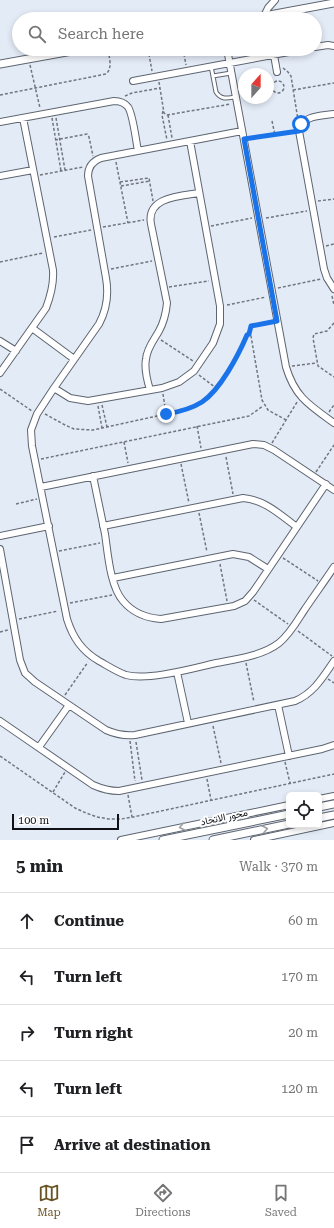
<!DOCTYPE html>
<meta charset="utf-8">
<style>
:root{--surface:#fff;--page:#f2f2f2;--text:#202124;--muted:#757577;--line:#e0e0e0;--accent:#695323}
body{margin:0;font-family:"Roboto Serif",Vazirmatn,serif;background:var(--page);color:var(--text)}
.controls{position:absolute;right:12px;bottom:12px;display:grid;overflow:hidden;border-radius:6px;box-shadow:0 2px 6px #0003}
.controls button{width:36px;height:36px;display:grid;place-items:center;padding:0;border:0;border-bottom:1px solid var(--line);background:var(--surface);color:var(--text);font:20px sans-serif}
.compass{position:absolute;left:238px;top:68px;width:36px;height:36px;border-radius:50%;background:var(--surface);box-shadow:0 2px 6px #0003;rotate:21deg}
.scale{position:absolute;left:12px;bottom:10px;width:107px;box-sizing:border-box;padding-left:4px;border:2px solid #101217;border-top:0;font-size:11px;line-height:14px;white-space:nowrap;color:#101217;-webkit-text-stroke:3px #fff;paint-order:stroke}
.stop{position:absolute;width:12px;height:12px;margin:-9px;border:3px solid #1a73e8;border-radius:50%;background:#fff}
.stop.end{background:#1a73e8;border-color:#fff;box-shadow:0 1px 4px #0008}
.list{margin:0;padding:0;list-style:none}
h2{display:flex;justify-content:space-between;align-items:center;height:52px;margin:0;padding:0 16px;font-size:17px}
h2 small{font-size:13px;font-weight:400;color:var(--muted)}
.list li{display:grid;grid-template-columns:26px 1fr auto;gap:12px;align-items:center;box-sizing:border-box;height:56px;padding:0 16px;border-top:1px solid var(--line)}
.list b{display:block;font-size:15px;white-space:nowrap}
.list em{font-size:13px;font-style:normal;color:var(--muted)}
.icon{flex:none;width:22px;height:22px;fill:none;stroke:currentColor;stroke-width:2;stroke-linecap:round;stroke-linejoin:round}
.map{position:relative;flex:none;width:334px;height:840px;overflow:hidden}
.search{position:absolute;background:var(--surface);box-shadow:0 2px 6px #0003;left:12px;right:12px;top:12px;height:44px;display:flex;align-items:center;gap:10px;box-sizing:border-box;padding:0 14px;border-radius:22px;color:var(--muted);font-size:15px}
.sheet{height:332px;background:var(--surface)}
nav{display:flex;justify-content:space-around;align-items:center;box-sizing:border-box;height:56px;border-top:1px solid var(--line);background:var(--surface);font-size:11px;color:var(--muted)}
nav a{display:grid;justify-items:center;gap:2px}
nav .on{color:var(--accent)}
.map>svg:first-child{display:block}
</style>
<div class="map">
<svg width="334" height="840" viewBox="0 0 334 840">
<rect width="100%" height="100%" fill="#e3ebf7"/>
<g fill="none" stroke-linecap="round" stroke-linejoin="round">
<defs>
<path id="service" d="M 211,66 L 216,92 C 221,100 227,98 235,97
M 213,76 L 231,73"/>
<path id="minor" d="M 264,16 L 268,8 L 275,0
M 315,47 L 328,45 L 334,46
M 227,49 L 286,367 C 295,397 309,405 334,423
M 274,55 L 277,72
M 133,81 L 305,49
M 334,114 C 321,116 302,115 299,131 L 324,269 L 327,278 L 334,289
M 0,122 L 114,101 C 120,101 124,102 128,107 C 133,114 136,141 138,151
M 242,131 L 101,158 C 93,161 88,167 88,176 L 106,278 C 109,295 107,309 99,324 L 54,388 L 37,414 L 31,430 L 32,446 L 67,619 C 73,638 82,651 99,661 C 108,666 117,672 126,675 C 148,681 194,668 216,663 C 237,659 262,656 279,643 C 289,635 296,623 303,612 C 313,597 324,582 334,567
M 0,176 L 33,170
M 32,328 L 74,359
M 0,341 L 16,351
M 0,373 L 46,308 C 51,295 54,284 53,270 L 23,118
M 54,388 L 70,398 L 88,401 L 162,388 L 179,382 L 194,371 L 213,343 L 220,324 L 220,306 L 190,141
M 150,390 C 147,380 144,369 146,359 C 147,348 154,340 159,331 C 164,322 166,313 167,303 L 151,224 C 146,197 180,196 199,193
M 93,476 C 97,496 101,515 105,534 C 108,554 110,586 123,601 C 133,613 146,618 161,619 L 234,606 L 245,601 L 253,592 L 326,484
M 41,487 L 253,444 L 264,445 L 274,450 L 334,490
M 103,526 L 243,498 C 265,500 279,514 297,527
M 0,536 L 49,526
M 0,549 L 20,660 L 25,673 L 35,682 L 106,730 C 115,734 124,736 135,735 L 295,701 C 314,693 323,677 334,661
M 113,578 L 233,554 L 249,557 L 268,569
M 177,672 L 188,723
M 278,705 L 289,756
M 0,721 L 93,785 C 102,789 110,791 119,791 L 322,749 L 334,745
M 39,747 L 69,705
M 319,799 L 334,796
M 121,840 L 289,805
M 254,840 L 334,823"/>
<path id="tertiary" d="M 248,19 L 334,3
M 0,64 L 83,49
M 319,807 L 334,804
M 319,818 L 334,815
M 163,840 L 289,814
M 213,840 L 289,824"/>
</defs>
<use href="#service" stroke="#5e6570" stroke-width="5"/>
<use href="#minor" stroke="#5e6570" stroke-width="8"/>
<use href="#tertiary" stroke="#5e6570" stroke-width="9"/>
<path stroke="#71767e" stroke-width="1.5" stroke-dasharray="3 2" stroke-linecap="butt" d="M 148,49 L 152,71
M 183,49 L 186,65
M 30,65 L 40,108
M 283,68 L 288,72 L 291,76 L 298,120
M272 87a6 6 0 1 1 12 0a6 6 0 1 1-12 0Z
M 159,82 L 164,113 L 167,115 L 231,104
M 293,90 L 334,83
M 0,95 L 106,74 C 113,68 109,57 108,49
M 125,96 L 132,93 L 160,88
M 163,111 L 162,115 L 167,140
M 168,115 L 172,138
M 52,118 L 61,171
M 56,118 L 65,170
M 272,121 L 275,135
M 249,138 L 293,132
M 55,140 L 87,134 L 89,137 L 93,156
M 116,162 L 128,223
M 40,175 L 83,167
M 120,182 L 149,178 L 153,201
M 121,186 L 150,181
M 318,201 L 334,199
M 266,218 L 307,211
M 211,226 L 252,218
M 103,227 L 144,220
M 54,237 L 91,230
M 326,246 L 334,244
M 0,262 L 43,253
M 111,269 L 152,261
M 169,287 L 209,281
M 278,288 L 321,279
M 332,296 L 334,305
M 227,305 L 266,297
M 334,323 L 327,331 L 314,334 L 313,338 L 318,366 L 334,377
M 249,335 L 253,325 L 271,322
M 161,340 L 193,361
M 292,366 L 317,363
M 199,375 L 216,388
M 0,389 L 32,411
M 163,394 L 166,414
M 102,405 L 107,427
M 98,406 L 102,428
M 329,412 L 334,405
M 45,414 L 65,425 L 74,429 L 93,430 L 189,409 L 202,402 L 214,392 L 235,360 L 247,335 L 249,335 L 251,336 L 252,342 L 262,400 L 268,410 L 286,420
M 197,426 L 201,448
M 124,442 L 128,463
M 272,443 L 297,402
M 226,457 L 233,494
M 41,459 L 249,416 L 263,406
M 181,464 L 189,503
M 316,472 L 334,445
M 16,504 L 37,499
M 199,513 L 207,552
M 59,551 L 100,543
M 283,558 L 318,581
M 220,564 L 227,601
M 254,600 L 288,624
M 70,603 L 112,595
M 19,619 L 58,611
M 298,631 L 332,656
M 0,632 L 8,630
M 246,663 L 254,702
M 328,679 L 334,683
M 65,695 L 88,662
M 213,726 L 221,763
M 130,741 L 135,781
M 136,742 L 142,780
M 0,756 L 75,808 L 86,813 L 97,817 L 109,819 L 121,819 L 133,817 L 334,774
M 285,762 L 290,783
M 207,779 L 211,800
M 53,792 L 65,772
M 128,795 L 132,817"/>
<use href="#service" stroke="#fff" stroke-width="3"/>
<use href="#minor" stroke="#fff" stroke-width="6"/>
<use href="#tertiary" stroke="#fff" stroke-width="7"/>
</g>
<defs><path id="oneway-chevron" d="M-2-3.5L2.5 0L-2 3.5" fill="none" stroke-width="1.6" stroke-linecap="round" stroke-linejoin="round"/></defs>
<g stroke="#9fa0a2">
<use href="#oneway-chevron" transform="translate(182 827) rotate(168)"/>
<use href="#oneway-chevron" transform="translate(265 829) rotate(-12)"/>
</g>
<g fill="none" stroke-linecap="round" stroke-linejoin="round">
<path stroke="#1a73e8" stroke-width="5" d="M 166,414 C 179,412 191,409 202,402 C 220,390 238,356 247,335 L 249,334 L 251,326 L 277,321 L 244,139 L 299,131 L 301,124"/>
</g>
<g text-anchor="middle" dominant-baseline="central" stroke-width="4" stroke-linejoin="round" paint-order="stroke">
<g font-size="10" fill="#101217" stroke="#fff">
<text transform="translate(224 817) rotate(-12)">محور الاتحاد</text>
</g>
</g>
</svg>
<div class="controls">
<button><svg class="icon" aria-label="locate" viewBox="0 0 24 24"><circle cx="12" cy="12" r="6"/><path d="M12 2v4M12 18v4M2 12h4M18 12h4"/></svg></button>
</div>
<svg class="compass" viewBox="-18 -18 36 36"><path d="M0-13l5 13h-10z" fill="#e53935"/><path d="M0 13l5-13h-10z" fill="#757577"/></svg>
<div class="scale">100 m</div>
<div class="stop" style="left:301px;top:124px"></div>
<div class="stop end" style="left:166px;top:414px"></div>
<div class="search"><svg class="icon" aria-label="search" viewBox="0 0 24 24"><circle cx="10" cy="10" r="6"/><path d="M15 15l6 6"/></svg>Search here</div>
</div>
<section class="sheet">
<h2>5 min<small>Walk · 370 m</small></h2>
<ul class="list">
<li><svg class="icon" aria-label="ahead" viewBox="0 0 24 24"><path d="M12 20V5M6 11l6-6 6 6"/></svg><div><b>Continue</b></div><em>60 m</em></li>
<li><svg class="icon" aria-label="left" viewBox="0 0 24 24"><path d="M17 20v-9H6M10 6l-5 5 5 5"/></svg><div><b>Turn left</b></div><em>170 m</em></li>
<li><svg class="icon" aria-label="right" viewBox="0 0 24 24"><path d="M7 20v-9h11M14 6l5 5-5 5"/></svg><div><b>Turn right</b></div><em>20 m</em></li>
<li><svg class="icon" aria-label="left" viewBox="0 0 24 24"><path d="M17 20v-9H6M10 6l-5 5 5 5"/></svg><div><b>Turn left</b></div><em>120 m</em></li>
<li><svg class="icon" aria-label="arrive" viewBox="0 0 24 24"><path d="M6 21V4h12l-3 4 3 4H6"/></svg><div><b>Arrive at destination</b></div></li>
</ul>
</section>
<nav>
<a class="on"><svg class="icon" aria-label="map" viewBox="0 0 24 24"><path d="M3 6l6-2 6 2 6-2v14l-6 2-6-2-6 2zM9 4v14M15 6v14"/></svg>Map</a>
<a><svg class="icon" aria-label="directions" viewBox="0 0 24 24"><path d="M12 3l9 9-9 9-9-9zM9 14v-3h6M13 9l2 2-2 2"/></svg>Directions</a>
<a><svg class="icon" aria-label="saved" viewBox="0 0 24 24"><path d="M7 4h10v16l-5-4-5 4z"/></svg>Saved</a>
</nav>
